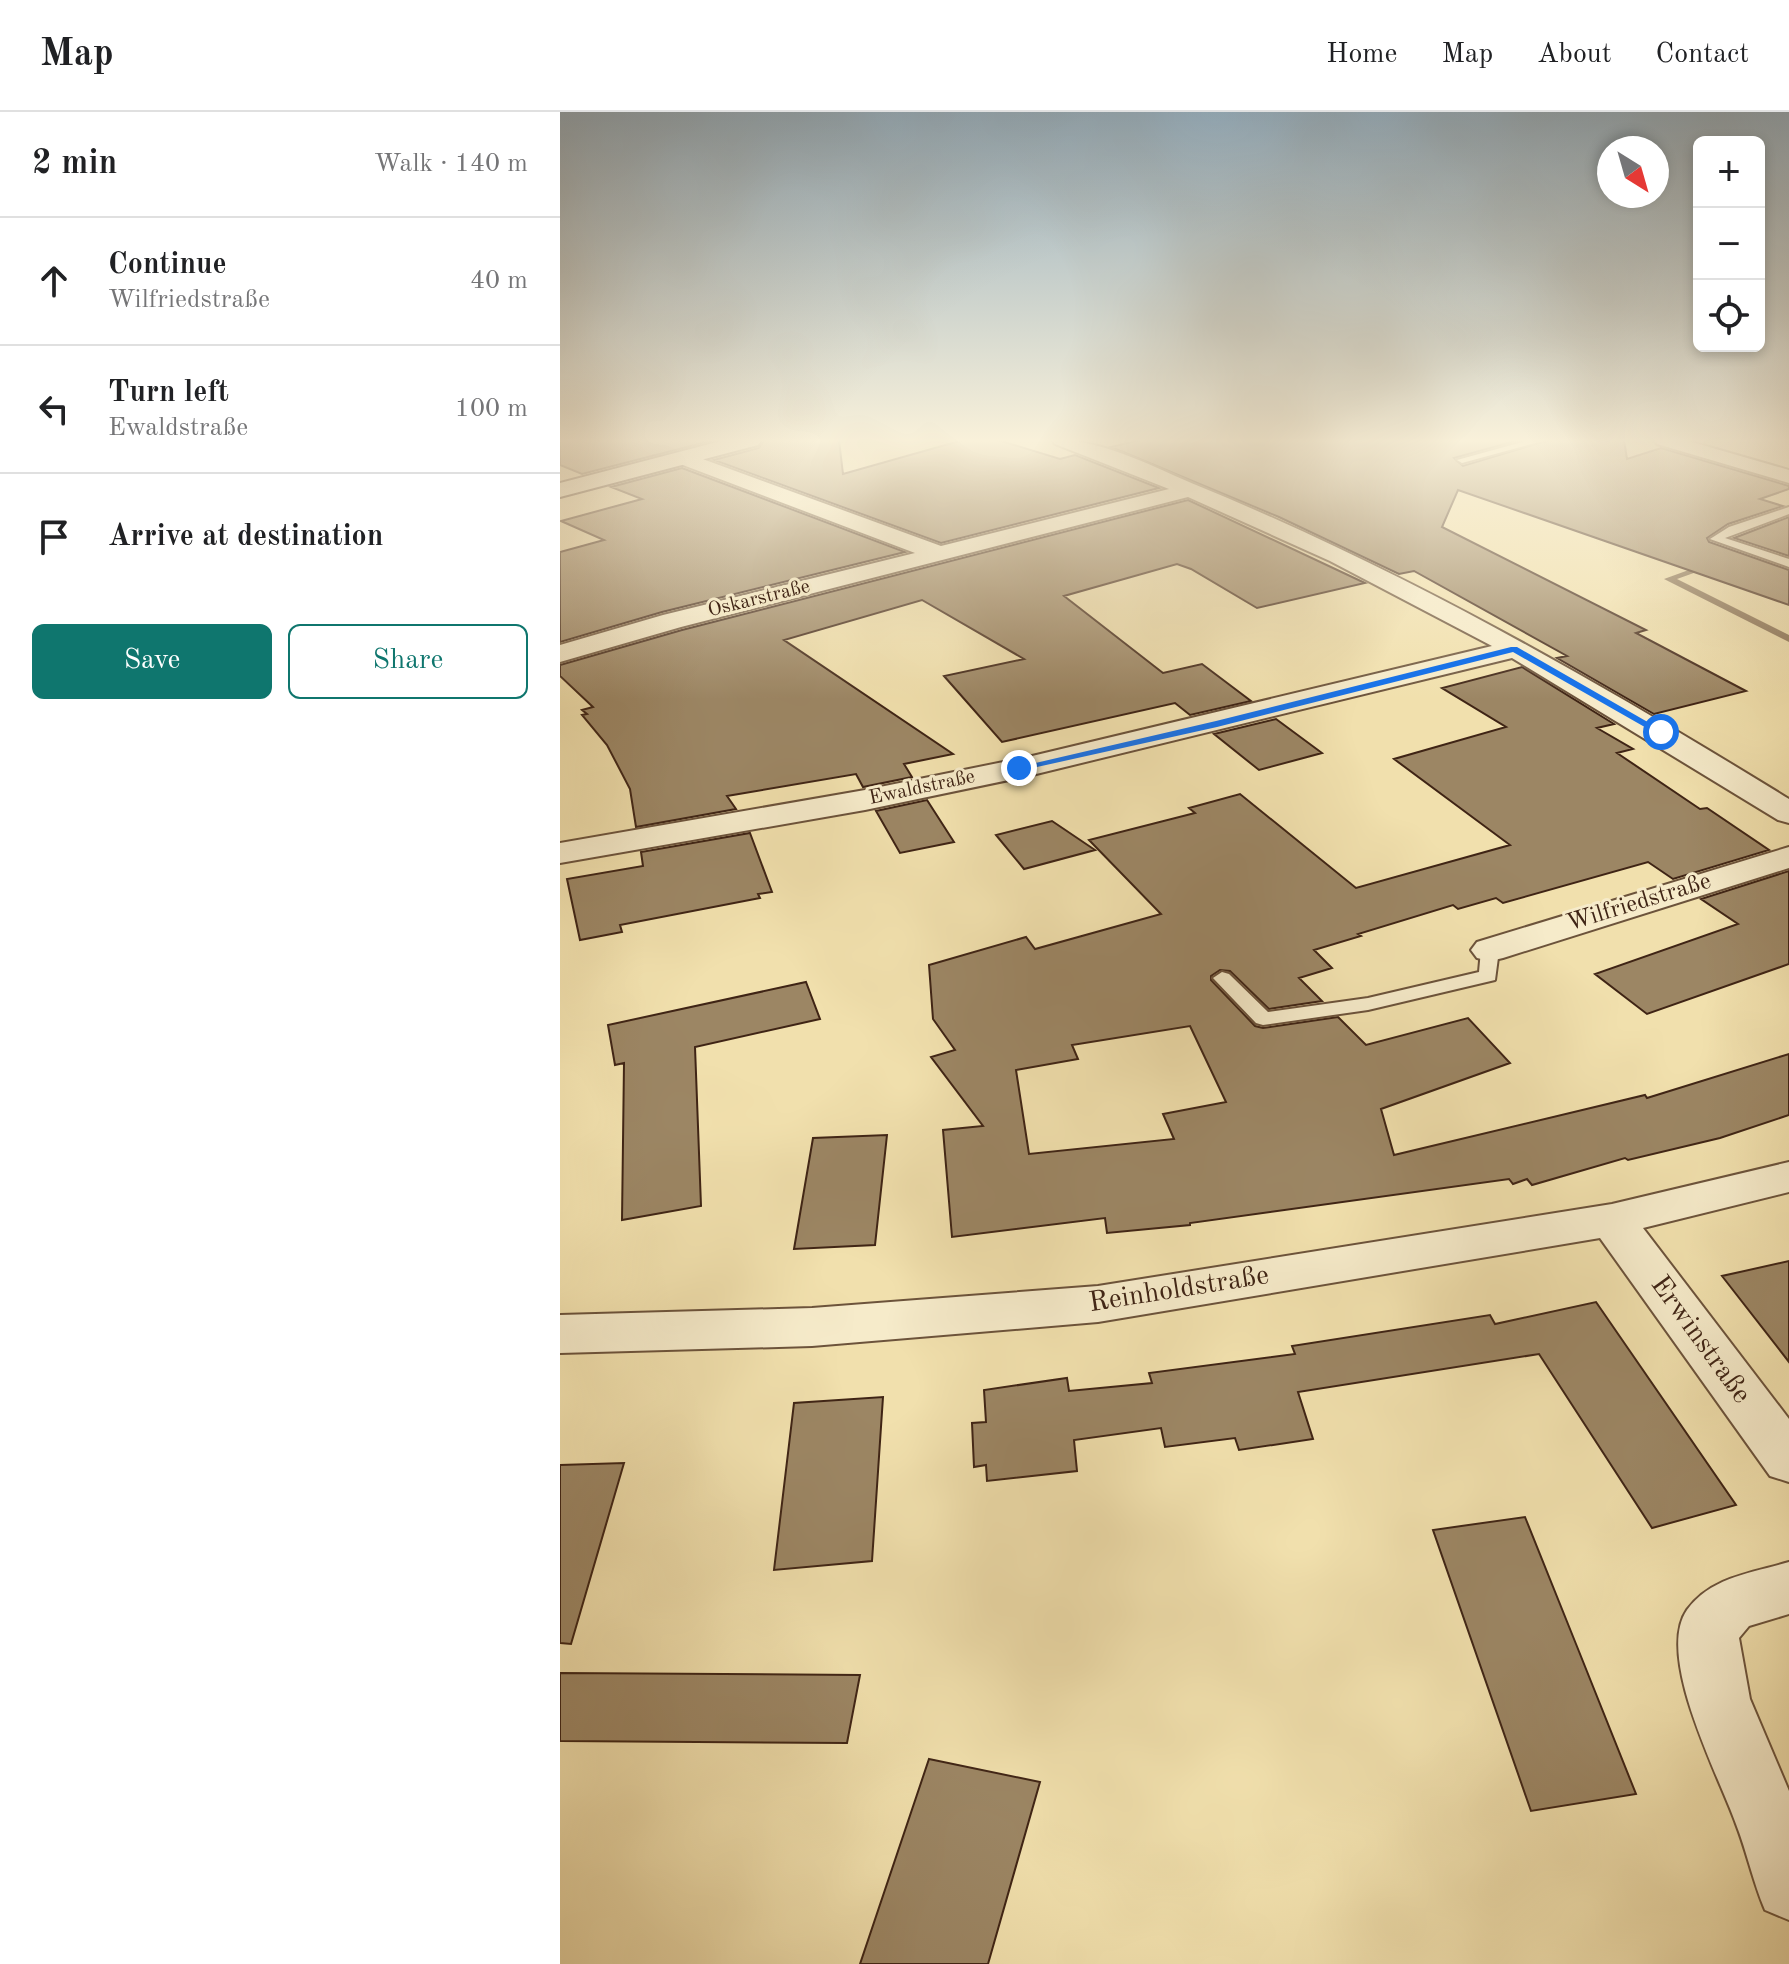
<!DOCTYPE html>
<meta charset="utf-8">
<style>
:root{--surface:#fff;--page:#f6f6f6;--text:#202124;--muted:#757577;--line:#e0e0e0;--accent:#0f766e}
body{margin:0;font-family:"Old Standard TT",serif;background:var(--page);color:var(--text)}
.controls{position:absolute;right:24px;top:24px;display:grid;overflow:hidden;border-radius:12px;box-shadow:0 4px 12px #0003}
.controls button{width:72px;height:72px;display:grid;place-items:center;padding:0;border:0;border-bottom:2px solid var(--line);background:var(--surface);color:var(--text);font:40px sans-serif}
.compass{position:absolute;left:1037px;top:24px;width:72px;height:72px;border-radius:50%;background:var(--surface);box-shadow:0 4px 12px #0003;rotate:143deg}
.stop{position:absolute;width:24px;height:24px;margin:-18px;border:6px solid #1a73e8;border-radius:50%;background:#fff}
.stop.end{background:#1a73e8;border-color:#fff;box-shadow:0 2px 8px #0008}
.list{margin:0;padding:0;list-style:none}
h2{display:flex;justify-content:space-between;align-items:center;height:104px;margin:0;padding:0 32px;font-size:34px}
h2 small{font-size:26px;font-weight:400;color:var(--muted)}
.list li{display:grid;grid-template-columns:52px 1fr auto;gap:24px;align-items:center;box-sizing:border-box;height:128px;padding:0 32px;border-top:2px solid var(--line)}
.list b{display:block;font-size:30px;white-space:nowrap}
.list p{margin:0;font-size:26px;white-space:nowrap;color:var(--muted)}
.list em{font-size:26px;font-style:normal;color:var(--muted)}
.actions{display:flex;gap:16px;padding:24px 32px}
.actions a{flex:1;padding:18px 0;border:2px solid var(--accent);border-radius:12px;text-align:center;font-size:28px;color:var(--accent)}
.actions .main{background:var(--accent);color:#fff}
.icon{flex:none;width:44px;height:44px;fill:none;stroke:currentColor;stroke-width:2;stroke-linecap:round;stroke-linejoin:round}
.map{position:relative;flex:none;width:1229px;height:1852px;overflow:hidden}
header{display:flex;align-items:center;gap:48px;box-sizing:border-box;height:112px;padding:0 40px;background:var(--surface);border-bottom:2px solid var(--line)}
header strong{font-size:38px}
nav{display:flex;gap:44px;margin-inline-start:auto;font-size:28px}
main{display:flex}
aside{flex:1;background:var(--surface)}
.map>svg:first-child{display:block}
</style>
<header>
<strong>Map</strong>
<nav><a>Home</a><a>Map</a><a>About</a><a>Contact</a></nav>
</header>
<main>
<aside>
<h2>2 min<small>Walk · 140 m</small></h2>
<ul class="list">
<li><svg class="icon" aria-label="ahead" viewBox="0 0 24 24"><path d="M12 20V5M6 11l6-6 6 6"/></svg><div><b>Continue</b><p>Wilfriedstraße</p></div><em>40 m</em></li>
<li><svg class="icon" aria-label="left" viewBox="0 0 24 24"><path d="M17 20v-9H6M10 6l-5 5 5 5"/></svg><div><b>Turn left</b><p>Ewaldstraße</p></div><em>100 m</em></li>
<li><svg class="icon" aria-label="arrive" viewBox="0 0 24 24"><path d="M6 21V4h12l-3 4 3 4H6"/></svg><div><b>Arrive at destination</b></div></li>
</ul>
<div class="actions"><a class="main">Save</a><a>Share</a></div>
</aside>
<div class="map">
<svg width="1229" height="1852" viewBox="0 0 1229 1852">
<rect width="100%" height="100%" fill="#f1e0ad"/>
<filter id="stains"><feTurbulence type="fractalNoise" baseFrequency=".0025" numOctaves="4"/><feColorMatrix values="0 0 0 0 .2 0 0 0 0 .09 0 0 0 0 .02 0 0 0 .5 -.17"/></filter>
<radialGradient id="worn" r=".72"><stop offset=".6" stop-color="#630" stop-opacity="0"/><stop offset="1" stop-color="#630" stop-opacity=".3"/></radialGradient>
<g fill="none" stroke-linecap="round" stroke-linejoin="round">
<path fill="#856e51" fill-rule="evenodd" d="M 1148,451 L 1156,453 L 1117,467 L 1229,523 L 1229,530 L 1104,467 Z"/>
</g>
<path fill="#9c8664" stroke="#3f2415" stroke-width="2" fill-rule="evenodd" d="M 0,328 L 154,328 L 22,362 L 0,353 Z
M 204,328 L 279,328 L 283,362 L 403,328 L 438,328 L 500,347 L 515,343 L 599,376 L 381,431 L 154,348 L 199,336 Z
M 580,328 L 959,328 L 894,346 L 903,354 L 989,328 L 1064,328 L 1067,347 L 1101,336 L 1229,374 L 1229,377 L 1200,387 L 1223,394 L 1168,412 L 1147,426 L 1149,430 L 1229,458 L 1229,493 L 898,378 L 882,415 L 1086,518 L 1076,521 L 1186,579 L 1094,602 L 997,546 L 1007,544 L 854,459 L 839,462 L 719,405 L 551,335 Z
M 122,356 L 345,440 L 102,500 L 0,530 L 0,440 L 44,428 L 1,409 L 82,387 L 51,375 Z
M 628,388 L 805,471 L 697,496 L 631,457 L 617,452 L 504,484 L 603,561 L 642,552 L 691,589 L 630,603 L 615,591 L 442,630 L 384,564 L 464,547 L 362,488 L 224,528 L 393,642 L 344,652 L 352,665 L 303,675 L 296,662 L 167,684 L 176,697 L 76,715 L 70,677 L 47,633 L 22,603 L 27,602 L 22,598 L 33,595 L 0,564 L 0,553 L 122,518 Z
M 1229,405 L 1229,444 L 1174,426 Z
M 962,555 L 1054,612 L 1037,616 L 1073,637 L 1057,641 L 1140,697 L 1147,696 L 1209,738 L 1113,767 L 1088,750 L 943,791 L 936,786 L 898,797 L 893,793 L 798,822 L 801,824 L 754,838 L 772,856 L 739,866 L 762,889 L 709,897 L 670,859 L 660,858 L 651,864 L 651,868 L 695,914 L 703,916 L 778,905 L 806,933 L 908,906 L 950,951 L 821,997 L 834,1043 L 1085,983 L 1087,986 L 1229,942 L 1229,1003 L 1160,1026 L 1068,1048 L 1065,1046 L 972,1073 L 967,1067 L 953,1072 L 949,1067 L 630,1111 L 630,1113 L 547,1121 L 545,1106 L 392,1125 L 383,1018 L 423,1014 L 371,945 L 395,938 L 373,907 L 369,853 L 466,825 L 475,837 L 601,802 L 529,728 L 635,701 L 629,696 L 680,682 L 796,776 L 950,733 L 834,647 L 946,615 L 882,576 ZM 630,914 L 666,990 L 603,1002 L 614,1027 L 469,1042 L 456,958 L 518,947 L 512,933 Z
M 716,607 L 762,641 L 699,658 L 654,622 Z
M 367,688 L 394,730 L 340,741 L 316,699 Z
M 492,709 L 535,738 L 464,757 L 436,723 Z
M 190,721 L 212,780 L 198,782 L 200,786 L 60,813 L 62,820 L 20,828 L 7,767 L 83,754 L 81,740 Z
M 1229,759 L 1229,852 L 1087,902 L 1035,862 L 1178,812 L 1141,787 Z
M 246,870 L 260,907 L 135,935 L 141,1094 L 62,1108 L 64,951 L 55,953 L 48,913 Z
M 327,1023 L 315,1133 L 234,1137 L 253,1026 Z
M 1229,1149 L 1229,1250 L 1162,1164 Z
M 1036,1190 L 1176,1393 L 1092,1416 L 979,1242 L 738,1280 L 753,1327 L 679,1338 L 675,1326 L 605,1335 L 601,1316 L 514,1328 L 517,1359 L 427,1369 L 426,1353 L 414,1355 L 412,1311 L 426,1310 L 424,1278 L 507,1266 L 509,1279 L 592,1271 L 589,1261 L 735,1242 L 732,1234 L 930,1203 L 935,1212 Z
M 323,1285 L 312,1449 L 214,1458 L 234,1291 Z
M 64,1351 L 11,1532 L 0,1531 L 0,1353 Z
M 965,1405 L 1016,1532 L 1076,1682 L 971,1699 L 873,1418 Z
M 0,1561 L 300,1563 L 287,1631 L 0,1629 Z
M 369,1647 L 480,1670 L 428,1852 L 300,1852 Z"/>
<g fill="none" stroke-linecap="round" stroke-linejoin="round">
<defs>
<path id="lane" d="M 970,328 L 986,328 L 902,351 L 897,348 Z
M 1229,395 L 1229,402 L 1165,426 L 1229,447 L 1229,455 L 1150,427 L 1169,415 Z
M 930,832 L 939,838 L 935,868 L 808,898 L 703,913 L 696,911 L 653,866 L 662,860 L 669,862 L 708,900 L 808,886 L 919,860 L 921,838 Z"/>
<path id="street" d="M 492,328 C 542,326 595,356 641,375 C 847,460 1039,570 1229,687 L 1229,711 L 1218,708 L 952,546 L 468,664 L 305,698 L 0,751 L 0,731 L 305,678 L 468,645 L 932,534 L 770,449 L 628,385 L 121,515 L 0,550 L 0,533 L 103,503 L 355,441 L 115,350 L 112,346 L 115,342 L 129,342 L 381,434 L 609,377 L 495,332 Z
M 1094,328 L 1125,328 L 1229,358 L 1229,371 L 1097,332 Z
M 1229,735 L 1229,756 L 943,846 L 930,849 L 917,846 L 911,838 L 917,830 Z
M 1229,1050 L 1229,1080 L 1083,1116 L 1229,1307 L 1229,1370 L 1210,1364 L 1040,1126 L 538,1210 L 252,1234 L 0,1241 L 0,1203 L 252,1196 L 538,1174 L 1052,1092 Z
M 1229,1450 L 1229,1502 L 1189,1514 L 1179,1526 L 1190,1587 L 1229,1679 L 1229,1808 L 1205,1798 C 1193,1770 1187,1740 1176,1712 C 1159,1664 1095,1544 1127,1498 C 1151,1465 1192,1461 1229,1450 Z"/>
<path id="secondary" d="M 165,328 L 201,328 L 198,333 L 0,385 L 0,371 Z"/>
</defs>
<use href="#lane" stroke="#6c533b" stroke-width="4"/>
<use href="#street" stroke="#6c533b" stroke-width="4"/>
<use href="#secondary" stroke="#3f2415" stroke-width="4"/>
<use href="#lane" fill="#f6ebca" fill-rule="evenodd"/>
<use href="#street" fill="#f6ebca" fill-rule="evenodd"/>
<use href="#secondary" fill="#f6ebca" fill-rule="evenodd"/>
</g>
<linearGradient id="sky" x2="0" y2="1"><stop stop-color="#93acbc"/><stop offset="0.56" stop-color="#f9f1da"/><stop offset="1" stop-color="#f9f1da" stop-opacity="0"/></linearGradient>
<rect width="1229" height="587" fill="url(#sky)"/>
<path fill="#1a73e8" d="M 951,535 L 957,535 L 1105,620 L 1097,622 L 953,540 L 657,615 L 459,659 L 454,656 L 656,609 Z"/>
<g text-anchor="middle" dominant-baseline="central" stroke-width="6" stroke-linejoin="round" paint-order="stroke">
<g font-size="20" fill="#3f2415" stroke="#f6ebca">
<text transform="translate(199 487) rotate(-14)">Oskarstraße</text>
<text transform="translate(362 676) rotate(-12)">Ewaldstraße</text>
</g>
<g font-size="24" fill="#3f2415" stroke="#f6ebca">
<text transform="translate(1079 791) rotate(-17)">Wilfriedstraße</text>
</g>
<g font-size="28" fill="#3f2415" stroke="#f6ebca">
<text transform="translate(619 1178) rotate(-9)">Reinholdstraße</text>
<text transform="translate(1140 1228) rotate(54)">Erwinstraße</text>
</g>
</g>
<rect width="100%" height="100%" filter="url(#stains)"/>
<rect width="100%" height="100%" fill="url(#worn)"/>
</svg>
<div class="controls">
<button>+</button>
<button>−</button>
<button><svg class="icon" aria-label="locate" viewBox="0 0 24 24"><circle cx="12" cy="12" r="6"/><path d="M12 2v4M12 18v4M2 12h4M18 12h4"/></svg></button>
</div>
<svg class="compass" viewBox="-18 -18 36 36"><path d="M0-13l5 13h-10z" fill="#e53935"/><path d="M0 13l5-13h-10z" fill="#757577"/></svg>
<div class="stop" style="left:1101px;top:620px"></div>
<div class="stop end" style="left:459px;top:656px"></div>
</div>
</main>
